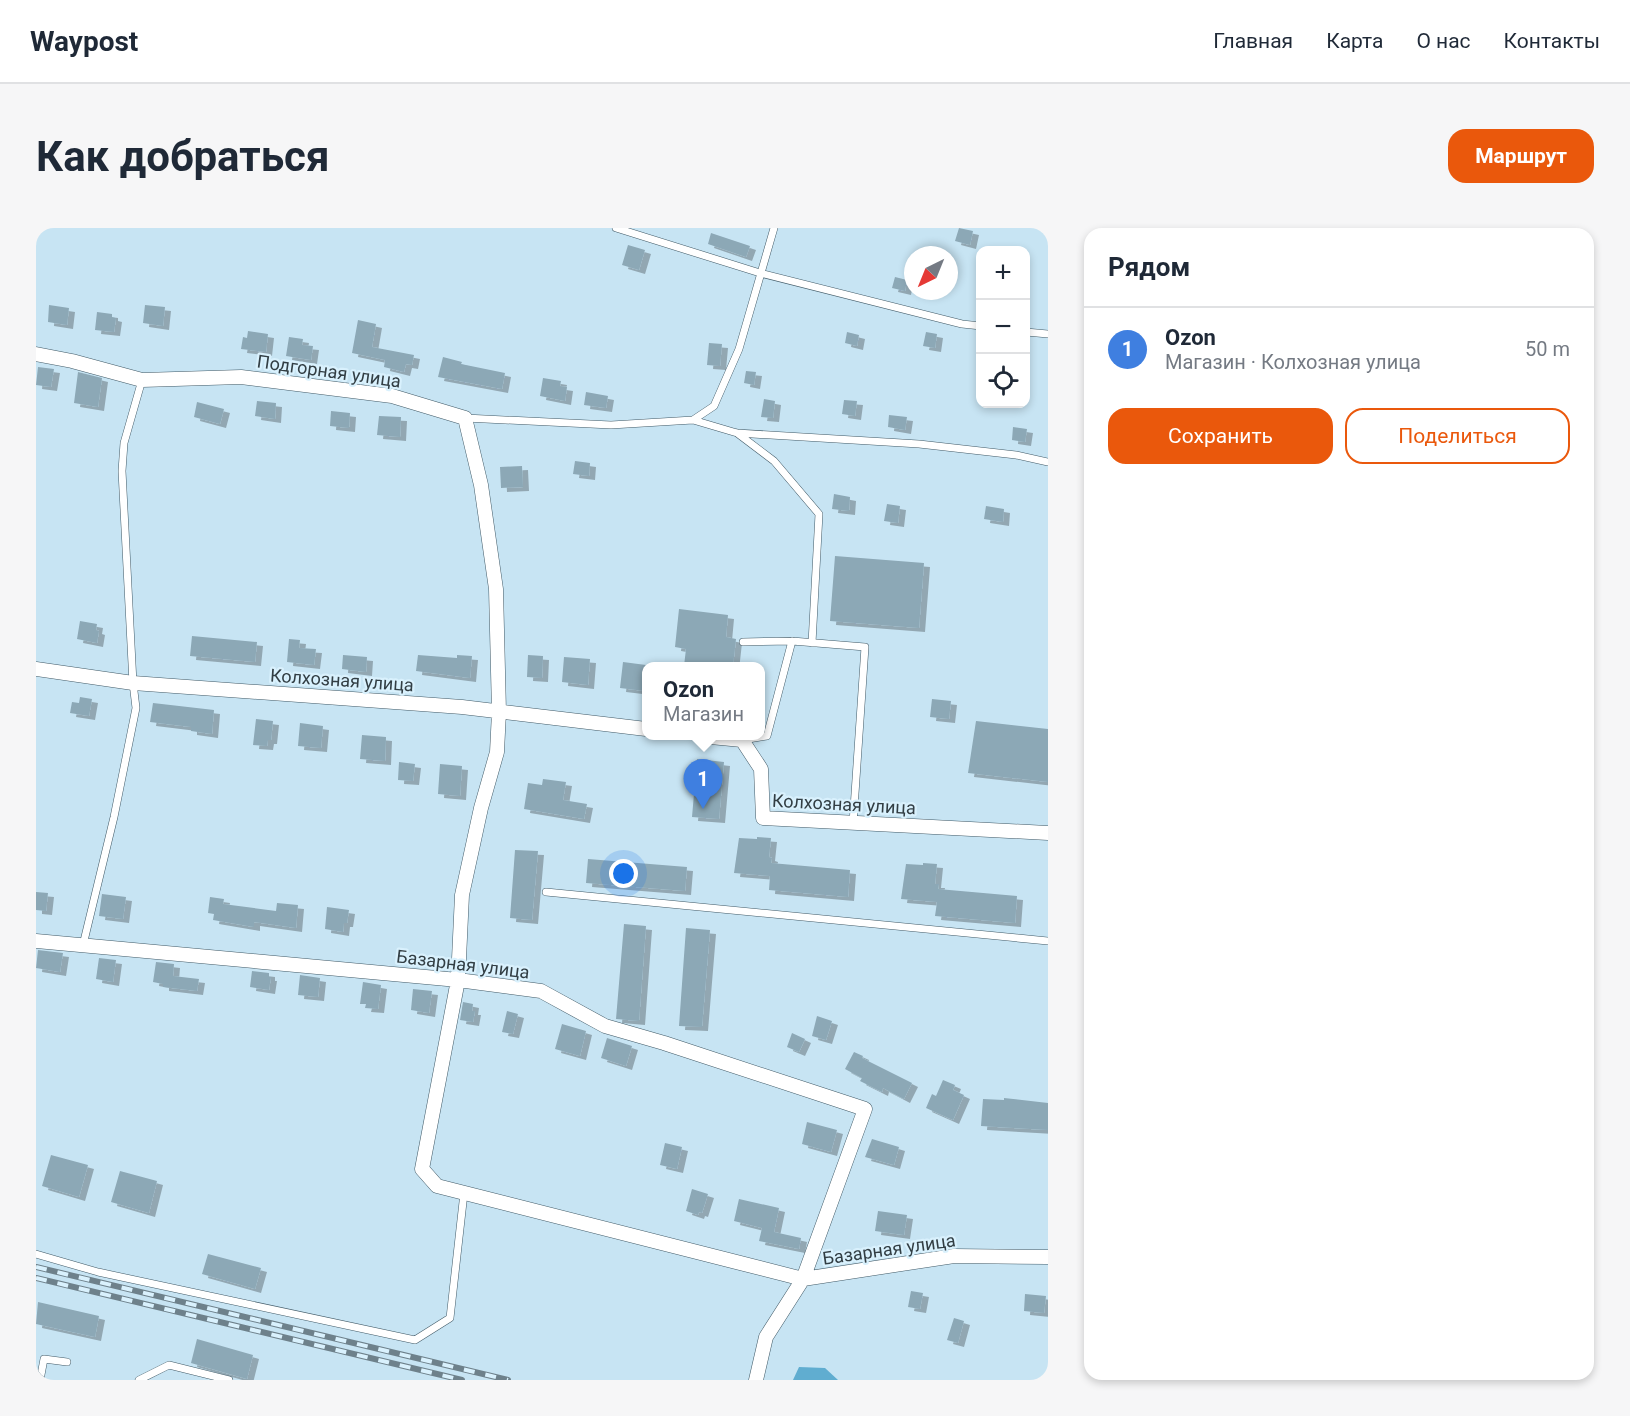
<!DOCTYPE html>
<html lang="ru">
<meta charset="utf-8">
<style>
:root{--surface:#fff;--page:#f6f6f7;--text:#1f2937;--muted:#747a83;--line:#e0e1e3;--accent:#ea580c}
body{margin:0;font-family:Roboto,sans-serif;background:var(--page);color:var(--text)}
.controls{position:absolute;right:18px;top:18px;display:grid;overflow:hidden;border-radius:12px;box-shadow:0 3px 9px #0003}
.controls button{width:54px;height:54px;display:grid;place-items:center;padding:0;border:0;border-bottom:2px solid var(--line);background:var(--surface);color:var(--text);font:30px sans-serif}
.compass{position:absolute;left:868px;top:18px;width:54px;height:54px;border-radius:50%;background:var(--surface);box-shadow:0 3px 9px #0003;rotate:223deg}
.you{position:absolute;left:588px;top:646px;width:21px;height:21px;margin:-15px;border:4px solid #fff;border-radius:50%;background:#1a73e8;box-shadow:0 0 0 9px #1a73e833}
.badge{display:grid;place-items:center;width:39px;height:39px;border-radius:50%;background:var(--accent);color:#fff;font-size:20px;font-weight:700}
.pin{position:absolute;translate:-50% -50px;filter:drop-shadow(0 2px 3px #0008)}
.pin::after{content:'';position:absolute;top:32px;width:21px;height:18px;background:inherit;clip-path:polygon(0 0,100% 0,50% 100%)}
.popup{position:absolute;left:606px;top:434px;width:123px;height:78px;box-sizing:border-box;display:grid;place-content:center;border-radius:12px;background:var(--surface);filter:drop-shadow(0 2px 4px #0005);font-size:20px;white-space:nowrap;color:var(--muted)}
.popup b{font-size:22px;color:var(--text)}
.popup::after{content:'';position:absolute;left:50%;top:100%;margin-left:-12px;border:12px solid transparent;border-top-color:var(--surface)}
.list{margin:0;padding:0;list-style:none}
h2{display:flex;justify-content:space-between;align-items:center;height:78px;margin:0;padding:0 24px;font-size:26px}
h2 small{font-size:20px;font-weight:400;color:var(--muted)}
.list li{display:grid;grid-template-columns:39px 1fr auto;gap:18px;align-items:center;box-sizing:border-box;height:84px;padding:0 24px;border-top:2px solid var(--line)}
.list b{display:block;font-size:22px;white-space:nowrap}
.list p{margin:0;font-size:20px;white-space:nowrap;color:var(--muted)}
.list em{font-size:20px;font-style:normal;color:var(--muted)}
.actions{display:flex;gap:12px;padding:18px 24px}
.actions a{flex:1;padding:14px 0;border:2px solid var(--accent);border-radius:18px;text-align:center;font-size:21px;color:var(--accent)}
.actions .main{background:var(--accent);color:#fff}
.icon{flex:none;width:33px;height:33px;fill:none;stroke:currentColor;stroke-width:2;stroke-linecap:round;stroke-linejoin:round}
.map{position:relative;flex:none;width:1012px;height:1152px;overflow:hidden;border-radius:18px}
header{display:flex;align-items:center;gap:36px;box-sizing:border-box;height:84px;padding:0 30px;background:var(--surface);border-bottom:2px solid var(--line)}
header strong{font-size:28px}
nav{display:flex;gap:33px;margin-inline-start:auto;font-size:21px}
.intro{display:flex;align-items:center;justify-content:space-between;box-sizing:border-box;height:144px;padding:0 36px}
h1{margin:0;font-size:42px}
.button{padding:15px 27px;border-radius:18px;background:var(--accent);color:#fff;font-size:21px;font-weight:700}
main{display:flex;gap:36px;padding:0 36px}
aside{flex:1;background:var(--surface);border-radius:18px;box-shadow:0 3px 9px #0003}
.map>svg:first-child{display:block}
</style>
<header>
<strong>Waypost</strong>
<nav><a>Главная</a><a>Карта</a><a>О нас</a><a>Контакты</a></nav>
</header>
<div class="intro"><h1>Как добраться</h1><a class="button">Маршрут</a></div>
<main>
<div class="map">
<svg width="1012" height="1152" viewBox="0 0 1012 1152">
<defs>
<filter id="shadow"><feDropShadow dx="6" dy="4" stdDeviation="0" flood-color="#0004"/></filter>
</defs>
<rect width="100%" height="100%" fill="#c7e4f3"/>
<path fill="#60add0" d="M 763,1139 L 789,1140 L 802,1152 L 757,1152 Z"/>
<path fill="#8ca8b6" filter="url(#shadow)" d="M 923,0 L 937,3 L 934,17 L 919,13 Z
M 675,5 L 714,18 L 710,29 L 672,16 Z
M 592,17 L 609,22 L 603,42 L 586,37 Z
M 859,49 L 871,52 L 869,63 L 856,60 Z
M 13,77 L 33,80 L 31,97 L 12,94 Z
M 109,77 L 129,79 L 127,98 L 107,95 Z
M 61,84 L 76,86 L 76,89 L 80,90 L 78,104 L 59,102 Z
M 322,92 L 340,96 L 336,119 L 378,127 L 376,137 L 370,136 L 368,144 L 348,139 L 349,132 L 316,125 Z
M 212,103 L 232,106 L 230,124 L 205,121 L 207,109 L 211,110 Z
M 811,104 L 823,107 L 821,118 L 809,115 Z
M 890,104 L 901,106 L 899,120 L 887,118 Z
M 253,109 L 267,111 L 266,117 L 277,118 L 275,132 L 250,128 Z
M 673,115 L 686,116 L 684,138 L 671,137 Z
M 407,129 L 426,134 L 425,136 L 469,145 L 466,161 L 402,149 Z
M 2,139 L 18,141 L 15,159 L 0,157 Z
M 710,143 L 720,144 L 718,157 L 708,155 Z
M 42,144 L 66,150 L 62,179 L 38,175 Z
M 507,150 L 525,153 L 524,158 L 531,159 L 529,173 L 504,168 Z
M 550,164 L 572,168 L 570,180 L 548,177 Z
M 728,171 L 739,173 L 737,190 L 725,189 Z
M 808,172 L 821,173 L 819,188 L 806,186 Z
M 221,173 L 240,175 L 239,191 L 219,188 Z
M 161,174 L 188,181 L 184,196 L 158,189 Z
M 295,183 L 314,185 L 313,200 L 294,198 Z
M 853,187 L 871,189 L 869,202 L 852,199 Z
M 343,188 L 365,189 L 364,209 L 341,207 Z
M 977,199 L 991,201 L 989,214 L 976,212 Z
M 539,233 L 554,235 L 553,248 L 537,246 Z
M 486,238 L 487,259 L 465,260 L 464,239 Z
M 798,266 L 814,269 L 813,283 L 796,281 Z
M 851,276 L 864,278 L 862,295 L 848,293 Z
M 950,278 L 968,281 L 967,294 L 948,291 Z
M 799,328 L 888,335 L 883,400 L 794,393 Z
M 643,381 L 692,387 L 690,409 L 700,411 L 697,438 L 648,438 L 650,421 L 639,419 Z
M 44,393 L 61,396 L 60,402 L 63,403 L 61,415 L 41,411 Z
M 156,408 L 221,414 L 219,434 L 154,428 Z
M 253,411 L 264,412 L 263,420 L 280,421 L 278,437 L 251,434 Z
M 307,427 L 331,429 L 330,444 L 306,441 Z
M 382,427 L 421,430 L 421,427 L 436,428 L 434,450 L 380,443 Z
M 492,427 L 507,428 L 506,450 L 491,449 Z
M 528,429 L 554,431 L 552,457 L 526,454 Z
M 587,434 L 610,437 L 609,463 L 584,460 Z
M 44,469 L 56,471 L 53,488 L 34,485 L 36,474 L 43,475 Z
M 896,471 L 915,473 L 913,491 L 894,489 Z
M 117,475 L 178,482 L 176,506 L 155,503 L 155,499 L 114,494 Z
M 220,491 L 237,493 L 235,512 L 232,512 L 231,518 L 217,517 Z
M 940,493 L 1012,501 L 1012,554 L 932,545 Z
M 264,495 L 287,498 L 285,520 L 262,518 Z
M 326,507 L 350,509 L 349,533 L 324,531 Z
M 661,531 L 688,534 L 683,591 L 656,589 Z
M 363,534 L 379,536 L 377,553 L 362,552 Z
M 404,536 L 426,538 L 424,568 L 402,566 Z
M 507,551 L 530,554 L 527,572 L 551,576 L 548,591 L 488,581 L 492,555 L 506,557 Z
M 721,609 L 735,610 L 733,629 L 736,630 L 735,635 L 814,642 L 812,669 L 733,662 L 734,648 L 698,645 L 703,610 L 721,611 Z
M 479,622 L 502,623 L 496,692 L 474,690 Z
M 552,631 L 651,639 L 649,663 L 550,655 Z
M 887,635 L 901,636 L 899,656 L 903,656 L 902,661 L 981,668 L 979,695 L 899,688 L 901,674 L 865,671 L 870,636 L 887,637 Z
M 0,664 L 12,665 L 10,683 L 0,682 Z
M 66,666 L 90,669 L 87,691 L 63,688 Z
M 174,669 L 188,671 L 187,676 L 240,683 L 241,675 L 262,677 L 260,700 L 218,694 L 218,699 L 177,692 L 178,686 L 172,685 Z
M 291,679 L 313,682 L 311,695 L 308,695 L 307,704 L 289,701 Z
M 588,696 L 610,698 L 603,793 L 580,791 Z
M 650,700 L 674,702 L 666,799 L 643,798 Z
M 2,722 L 27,725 L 24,744 L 0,740 Z
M 63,730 L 80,732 L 77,754 L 60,751 Z
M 120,734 L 138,736 L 137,748 L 163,751 L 161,763 L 127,759 L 127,756 L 117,754 Z
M 216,743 L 233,745 L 233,749 L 235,749 L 233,762 L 214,759 Z
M 264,747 L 284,750 L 282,769 L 262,767 Z
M 327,754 L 345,757 L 342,781 L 329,780 L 330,776 L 324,776 Z
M 377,761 L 396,763 L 393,785 L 375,782 Z
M 427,774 L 437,776 L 436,783 L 439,783 L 437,794 L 424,792 Z
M 471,783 L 482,786 L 477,806 L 466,804 Z
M 781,788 L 796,793 L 790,812 L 776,808 Z
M 526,796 L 550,803 L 544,828 L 519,821 Z
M 756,805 L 769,811 L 763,824 L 751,819 Z
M 571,810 L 596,818 L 590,838 L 565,830 Z
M 818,824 L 827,828 L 826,830 L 876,855 L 868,871 L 847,860 L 846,864 L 824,853 L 826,850 L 809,841 Z
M 907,852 L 919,857 L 917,862 L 928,867 L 917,892 L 890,880 L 896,866 L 900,868 Z
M 968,870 L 1012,875 L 1012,902 L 945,898 L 947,871 L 968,872 Z
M 771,894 L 801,902 L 795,924 L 766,916 Z
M 836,911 L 863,919 L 858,937 L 829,929 Z
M 629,915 L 646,919 L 641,941 L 624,937 Z
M 15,927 L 52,937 L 43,969 L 6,958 Z
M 84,943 L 121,953 L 113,985 L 75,974 Z
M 656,961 L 672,966 L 666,985 L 663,984 L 662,987 L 650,983 Z
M 703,971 L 743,980 L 738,1004 L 765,1010 L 763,1021 L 723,1013 L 726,1000 L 698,993 Z
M 842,983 L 871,987 L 868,1007 L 839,1003 Z
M 172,1026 L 225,1040 L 219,1061 L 166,1046 Z
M 875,1063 L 887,1065 L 884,1081 L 872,1079 Z
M 989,1066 L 1010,1068 L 1008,1085 L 988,1083 Z
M 2,1074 L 63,1088 L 59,1109 L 0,1096 Z
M 918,1090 L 928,1093 L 922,1115 L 911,1112 Z
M 161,1111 L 217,1127 L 211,1151 L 155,1135 Z"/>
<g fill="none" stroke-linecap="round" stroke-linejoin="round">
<defs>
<path id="service" d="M 580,0 L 724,45 L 926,96 L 945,98
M 990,104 L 1012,106
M 429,190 L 575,197 L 657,192 L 678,178 L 703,121 L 738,0
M 657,192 L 701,205 L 883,216 L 980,227 L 1012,234
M 701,205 L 738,233 L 783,286 L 776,415
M 707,414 L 756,413 L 829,419 L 817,595
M 706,512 L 731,508 L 756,413
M 510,664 L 1012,713
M 47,717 L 78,589 L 100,480 L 97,455 L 86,243 L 88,215 L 106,152
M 0,1026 L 62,1044 L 379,1112 L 414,1090 L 428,965
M 4,1152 L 8,1131 L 31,1134
M 103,1152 L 133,1137 L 193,1152"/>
<path id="minor" d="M 0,126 L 36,133 L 106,152 L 205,149 L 356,168 L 429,190 L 445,257 L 460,361 L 463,484 L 461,524 L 445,580 L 426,667 L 422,752 L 386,941 L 401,958 L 767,1051 L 829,881 L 628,815 L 569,798 L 505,763 L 422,752 L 0,713
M 0,441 L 97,455 L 426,479 L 610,501
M 664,508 L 706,512 L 725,541 L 727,590 L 1012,605
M 720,1152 L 730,1109 L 767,1051 L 918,1028 L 1012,1029"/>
</defs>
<use href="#service" stroke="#415a67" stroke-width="8"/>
<use href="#minor" stroke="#415a67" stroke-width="15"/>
<use href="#service" stroke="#fff" stroke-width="7"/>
<use href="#minor" stroke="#fff" stroke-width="14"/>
<defs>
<path id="rail" d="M 0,1039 L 472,1152
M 0,1050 L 426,1152"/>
</defs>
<use href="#rail" stroke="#6e818b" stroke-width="6"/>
<use href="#rail" stroke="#d9f1fd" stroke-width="4" stroke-dasharray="11" stroke-linecap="butt"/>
</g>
<g text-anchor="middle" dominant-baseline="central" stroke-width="4.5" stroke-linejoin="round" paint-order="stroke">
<g font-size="18" fill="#323e44" stroke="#d9f1fd">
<text transform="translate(293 143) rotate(8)">Подгорная улица</text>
<text transform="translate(306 452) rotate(4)">Колхозная улица</text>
<text transform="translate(808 576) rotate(3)">Колхозная улица</text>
<text transform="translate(427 736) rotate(7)">Базарная улица</text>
<text transform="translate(853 1021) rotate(-8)">Базарная улица</text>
</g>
</g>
</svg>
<div class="controls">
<button>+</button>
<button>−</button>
<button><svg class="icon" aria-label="locate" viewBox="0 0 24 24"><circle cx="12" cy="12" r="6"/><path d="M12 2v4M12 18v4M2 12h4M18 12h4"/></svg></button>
</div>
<svg class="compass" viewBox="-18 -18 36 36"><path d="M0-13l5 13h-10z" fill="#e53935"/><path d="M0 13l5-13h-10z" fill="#747a83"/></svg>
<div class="you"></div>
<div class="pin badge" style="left:667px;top:581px;background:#3f7fe0">1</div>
<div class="popup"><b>Ozon</b>Магазин</div>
</div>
<aside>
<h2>Рядом<small></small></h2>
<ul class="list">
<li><span class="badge" style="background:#3f7fe0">1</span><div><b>Ozon</b><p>Магазин · Колхозная улица</p></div><em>50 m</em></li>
</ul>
<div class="actions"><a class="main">Сохранить</a><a>Поделиться</a></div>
</aside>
</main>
